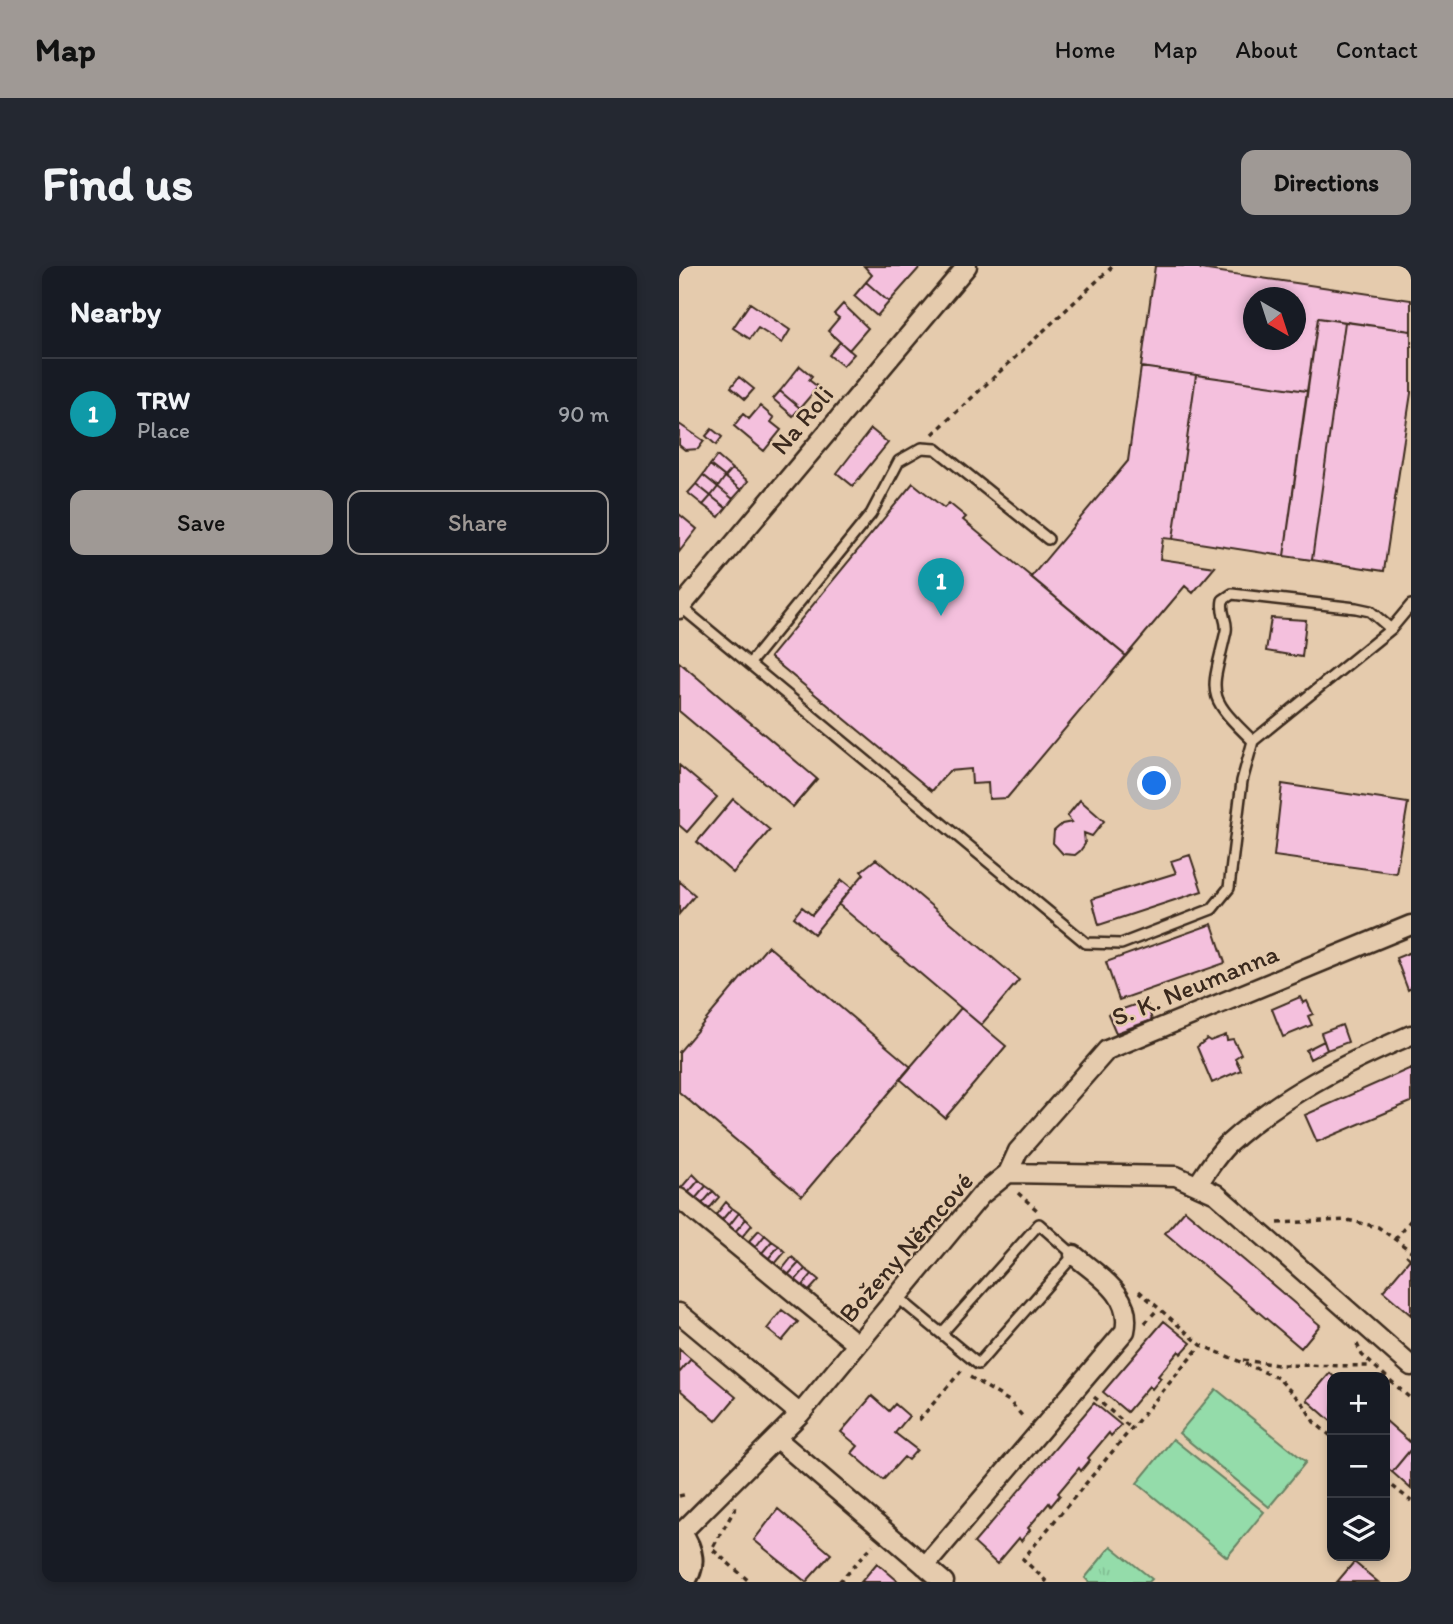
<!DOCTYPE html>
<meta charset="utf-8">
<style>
:root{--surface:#171b24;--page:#242831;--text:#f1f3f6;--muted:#9ea1a6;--line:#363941;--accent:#9f9995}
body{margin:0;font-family:Itim,sans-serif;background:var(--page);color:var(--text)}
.controls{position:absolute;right:21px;bottom:21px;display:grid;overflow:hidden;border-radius:14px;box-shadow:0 4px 10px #0003}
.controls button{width:63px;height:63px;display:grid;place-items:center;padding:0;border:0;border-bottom:2px solid var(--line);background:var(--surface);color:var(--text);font:35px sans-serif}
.compass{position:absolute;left:564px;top:21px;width:63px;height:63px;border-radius:50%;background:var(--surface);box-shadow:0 4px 10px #0003;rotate:141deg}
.you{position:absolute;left:476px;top:518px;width:24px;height:24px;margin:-18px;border:5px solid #fff;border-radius:50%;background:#1a73e8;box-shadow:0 0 0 10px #1a73e833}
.badge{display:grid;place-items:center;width:46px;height:46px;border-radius:50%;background:var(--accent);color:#fff;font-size:23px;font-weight:700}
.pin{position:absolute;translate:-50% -58px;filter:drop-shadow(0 2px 4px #0008)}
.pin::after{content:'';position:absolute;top:37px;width:24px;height:21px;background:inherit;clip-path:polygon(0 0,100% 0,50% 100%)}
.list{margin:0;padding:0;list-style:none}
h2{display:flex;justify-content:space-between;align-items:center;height:91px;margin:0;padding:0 28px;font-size:30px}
h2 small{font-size:23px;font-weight:400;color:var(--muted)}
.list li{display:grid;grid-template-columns:46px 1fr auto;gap:21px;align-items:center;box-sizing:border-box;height:112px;padding:0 28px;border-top:2px solid var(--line)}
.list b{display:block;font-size:26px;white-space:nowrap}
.list p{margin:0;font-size:23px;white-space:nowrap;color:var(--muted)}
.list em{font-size:23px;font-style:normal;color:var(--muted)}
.actions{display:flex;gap:14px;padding:21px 28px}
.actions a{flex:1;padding:16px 0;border:2px solid var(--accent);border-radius:14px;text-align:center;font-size:24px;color:var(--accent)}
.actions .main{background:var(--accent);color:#111}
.icon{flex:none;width:38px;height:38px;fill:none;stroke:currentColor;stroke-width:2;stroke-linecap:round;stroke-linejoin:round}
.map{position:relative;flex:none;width:732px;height:1316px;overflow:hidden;border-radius:14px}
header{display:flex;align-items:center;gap:42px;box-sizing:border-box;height:98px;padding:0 35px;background:var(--accent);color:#111}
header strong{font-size:33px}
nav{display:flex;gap:38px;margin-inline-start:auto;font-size:24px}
.intro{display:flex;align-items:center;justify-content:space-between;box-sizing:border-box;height:168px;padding:0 42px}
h1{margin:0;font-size:49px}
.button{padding:18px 32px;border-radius:14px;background:var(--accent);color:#111;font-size:24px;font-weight:700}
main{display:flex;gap:42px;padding:0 42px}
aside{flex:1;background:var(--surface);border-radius:14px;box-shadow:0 4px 10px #0003}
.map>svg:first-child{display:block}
</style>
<header>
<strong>Map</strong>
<nav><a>Home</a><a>Map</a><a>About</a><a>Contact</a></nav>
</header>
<div class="intro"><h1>Find us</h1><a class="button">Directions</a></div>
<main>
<aside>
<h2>Nearby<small></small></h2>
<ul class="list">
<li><span class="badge" style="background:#0f9aa8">1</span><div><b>TRW</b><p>Place</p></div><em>90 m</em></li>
</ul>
<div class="actions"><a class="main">Save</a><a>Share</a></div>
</aside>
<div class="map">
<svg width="732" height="1316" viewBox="0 0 732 1316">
<defs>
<pattern id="grass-tufts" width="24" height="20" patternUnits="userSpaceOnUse" patternTransform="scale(1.75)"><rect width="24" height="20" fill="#94dcaa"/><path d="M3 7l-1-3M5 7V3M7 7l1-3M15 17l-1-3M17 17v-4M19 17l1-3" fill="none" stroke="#80bd92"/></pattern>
</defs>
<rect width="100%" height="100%" fill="#e5cbad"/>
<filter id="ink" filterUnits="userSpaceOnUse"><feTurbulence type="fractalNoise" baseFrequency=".0143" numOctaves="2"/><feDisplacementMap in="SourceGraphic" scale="14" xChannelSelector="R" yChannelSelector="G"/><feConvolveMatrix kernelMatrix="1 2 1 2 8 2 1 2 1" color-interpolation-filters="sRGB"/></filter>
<g filter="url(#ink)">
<path fill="url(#grass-tufts)" stroke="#688364" stroke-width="2" d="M 432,1280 L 473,1313 L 470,1316 L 410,1316 L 406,1312 Z"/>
<path fill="#94dcaa" stroke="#688364" stroke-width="2" d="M 537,1123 L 627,1196 L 590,1241 L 500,1167 Z
M 494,1173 L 585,1246 L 548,1291 L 458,1217 Z"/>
<path fill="#f4c0dd" stroke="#3b2a1e" stroke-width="2" fill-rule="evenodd" d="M 185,0 L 242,0 L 210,36 L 187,16 L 193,9 Z
M 476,0 L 521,0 L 521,3 L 732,34 L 732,65 L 639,52 L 628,125 L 462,101 ZM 575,32 L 617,32 L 617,74 L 575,74 Z
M 187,16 L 210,36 L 198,50 L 175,30 Z
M 71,37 L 111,64 L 103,77 L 79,62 L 71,73 L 54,62 Z
M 164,38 L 189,62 L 170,84 L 149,65 L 160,52 L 155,48 Z
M 639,52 L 666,56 L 633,294 L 605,290 Z
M 666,56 L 732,65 L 732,127 L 705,305 L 633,294 Z
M 161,76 L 175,88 L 164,100 L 150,89 Z
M 121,100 L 133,110 L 130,114 L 139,121 L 121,142 L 101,125 Z
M 462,101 L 517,109 L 494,273 L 484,272 L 481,293 L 536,301 L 514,327 L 506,320 L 447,390 L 352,311 L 449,195 Z
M 517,109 L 628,125 L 605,290 L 494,273 Z
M 60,111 L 75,123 L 66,133 L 52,121 Z
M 101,125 L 121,142 L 114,150 L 94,133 Z
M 81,140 L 95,152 L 92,156 L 102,164 L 85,185 L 55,160 L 64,148 L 70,153 Z
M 0,158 L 25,175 L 19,183 L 6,184 L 0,179 Z
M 33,163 L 43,171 L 37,179 L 27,170 Z
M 192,163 L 209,177 L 174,220 L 158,207 Z
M 38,190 L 53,203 L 46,211 L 31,199 Z
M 31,199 L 46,211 L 39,221 L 24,209 Z
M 53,203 L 69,215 L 62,224 L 46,211 Z
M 24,209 L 39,221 L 32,230 L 17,218 Z
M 46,211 L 62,224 L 54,233 L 39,221 Z
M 234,217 L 265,242 L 270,237 L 287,251 L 284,254 L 447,390 L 328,532 L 310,533 L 309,517 L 293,518 L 292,503 L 270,505 L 253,525 L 91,391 Z
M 17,218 L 32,230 L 24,239 L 9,227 Z
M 39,221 L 54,233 L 47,242 L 32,230 Z
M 32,230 L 47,242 L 40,251 L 24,239 Z
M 0,248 L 18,263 L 0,286 Z
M 592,352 L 627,354 L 623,391 L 587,385 Z
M 0,396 L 138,513 L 114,541 L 0,445 Z
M 0,499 L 38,531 L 8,566 L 0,559 Z
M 603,518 L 729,537 L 717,607 L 595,590 Z
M 54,533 L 91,564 L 54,607 L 18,576 Z
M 401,534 L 425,555 L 413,570 L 405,567 L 406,578 L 401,585 L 396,589 L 384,588 L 374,577 L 375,565 L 383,558 L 393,556 L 388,550 Z
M 511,589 L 523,625 L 420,659 L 413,633 L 497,607 L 492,595 Z
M 197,593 L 340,714 L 302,759 L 159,638 L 185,608 L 182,605 Z
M 163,614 L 173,622 L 135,668 L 115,651 L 123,641 L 133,649 Z
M 0,615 L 16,629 L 0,648 Z
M 533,658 L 546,697 L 440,734 L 427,696 Z
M 89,680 L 232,801 L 123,930 L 0,826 L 0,786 Z
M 732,686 L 732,722 L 729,724 L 717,692 Z
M 621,731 L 624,737 L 628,735 L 634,748 L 629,750 L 633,759 L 604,771 L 593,743 Z
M 467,735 L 473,754 L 437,767 L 429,748 Z
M 282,742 L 327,780 L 266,852 L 221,813 Z
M 663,759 L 669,776 L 648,784 L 642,767 Z
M 547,769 L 548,774 L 554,773 L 562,788 L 556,792 L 562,804 L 533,817 L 518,781 L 528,773 L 531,775 Z
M 645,775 L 648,784 L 631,793 L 627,784 Z
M 732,802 L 732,836 L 638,876 L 626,849 Z
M 14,908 L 20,914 L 9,927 L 2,922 Z
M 20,914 L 27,920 L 16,933 L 9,927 Z
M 27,920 L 34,925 L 22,939 L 16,933 Z
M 34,925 L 40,931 L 29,944 L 22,939 Z
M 47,936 L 53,942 L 42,955 L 36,950 Z
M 53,942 L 60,947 L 49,961 L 42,955 Z
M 506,944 L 641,1059 L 622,1082 L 486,967 Z
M 60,947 L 67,953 L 55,967 L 49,961 Z
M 67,953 L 73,959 L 62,972 L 55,967 Z
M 80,964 L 86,969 L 75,983 L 68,977 Z
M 86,969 L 93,975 L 82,988 L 75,983 Z
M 93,975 L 100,980 L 88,994 L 82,988 Z
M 100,980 L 106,986 L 95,999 L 88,994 Z
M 727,989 L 732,993 L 732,1049 L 704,1025 L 731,993 Z
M 113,991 L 120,997 L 108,1010 L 102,1005 Z
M 120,997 L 126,1003 L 115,1016 L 108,1010 Z
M 126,1003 L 133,1008 L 122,1022 L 115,1016 Z
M 133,1008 L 140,1014 L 128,1027 L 122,1022 Z
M 103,1044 L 119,1056 L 103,1075 L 88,1063 Z
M 485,1055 L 512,1077 L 502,1088 L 500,1085 L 479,1110 L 482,1112 L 473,1123 L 470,1120 L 448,1146 L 424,1126 Z
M 0,1083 L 12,1093 L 0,1107 Z
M 12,1093 L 57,1131 L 37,1155 L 0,1123 L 0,1107 Z
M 651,1107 L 655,1111 L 653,1156 L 628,1134 Z
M 193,1130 L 210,1145 L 216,1138 L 230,1150 L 216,1167 L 238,1184 L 229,1194 L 225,1191 L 204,1214 L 173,1187 L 179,1180 L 162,1166 Z
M 415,1137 L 442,1159 L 432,1170 L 430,1167 L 409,1192 L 411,1194 L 402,1205 L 400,1202 L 379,1227 L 381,1229 L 372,1240 L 370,1237 L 349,1262 L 351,1264 L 342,1275 L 340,1272 L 318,1298 L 295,1277 Z
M 706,1154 L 732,1177 L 732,1183 L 713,1206 L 706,1200 Z
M 732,1183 L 732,1223 L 713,1206 Z
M 99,1243 L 152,1288 L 127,1316 L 75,1274 Z
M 675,1296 L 699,1316 L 658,1316 Z
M 198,1297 L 220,1316 L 182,1316 Z"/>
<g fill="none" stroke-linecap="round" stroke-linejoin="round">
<defs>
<path id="lane" d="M 2,341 L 407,677 L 442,678 L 533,643 L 550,622 L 563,515 L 574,475 L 712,363 L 732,339
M 71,397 L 192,248 L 220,195 L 243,182 L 257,183 L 369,273
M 574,475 C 524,427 533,428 547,365 C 549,354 541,348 544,334 L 553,328 L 677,342 L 691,345 L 712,363
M 217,1030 L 299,1098 L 395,989 L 360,958 L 263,1067"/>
<path id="street" d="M 0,343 L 288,0
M 329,907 L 339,885 L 428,784 L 732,659
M 519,918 C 528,905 537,890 548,879 C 601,830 667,797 732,769
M 0,932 L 178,1078
M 0,1047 L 121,1148
M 98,1173 L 265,1316
M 1,1268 L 121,1148 L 302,929 L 329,907 L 497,910 L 537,928 L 732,1100
M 246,1300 L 446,1065 C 454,1028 419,1010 395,989"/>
<path id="secondary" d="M 0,1268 C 11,1283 16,1300 2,1316"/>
</defs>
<use href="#lane" stroke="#3b2a1e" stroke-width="14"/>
<use href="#street" stroke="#3b2a1e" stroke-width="23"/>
<use href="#secondary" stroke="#3b2a1e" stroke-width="30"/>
<path stroke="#3b2a1e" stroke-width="3.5" stroke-dasharray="5 5" stroke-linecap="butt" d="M 254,168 L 434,0
M 339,927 L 359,945
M 599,957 L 668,954 L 699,961 L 732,985
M 716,973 L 732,954
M 460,1025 L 522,1079 L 599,1112 L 625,1139 L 635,1156 L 653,1171
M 466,1057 L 479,1043
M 678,1078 L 683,1089 L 732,1133
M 564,1094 L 599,1099 L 692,1100
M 291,1111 L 330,1135 L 346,1153
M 415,1131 L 452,1162
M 240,1154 L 283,1104
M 706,1214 L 732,1235
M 0,1230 L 9,1228
M 57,1241 L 33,1283 L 71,1316
M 160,1316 L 194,1279
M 368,1316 L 344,1293 L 522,1079"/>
<use href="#lane" stroke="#e5cbad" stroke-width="9"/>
<use href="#street" stroke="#e5cbad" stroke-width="18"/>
<use href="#secondary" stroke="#e5cbad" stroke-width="24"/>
</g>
</g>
<g text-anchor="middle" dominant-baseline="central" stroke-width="5" stroke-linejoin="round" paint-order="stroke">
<g font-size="26" fill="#3b2a1e" stroke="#e5cbad">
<text transform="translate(123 154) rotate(-50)">Na Roli</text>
<text transform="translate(516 719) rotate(-22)">S. K. Neumanna</text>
<text transform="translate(227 981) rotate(-49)">Boženy Němcové</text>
</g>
</g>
</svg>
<div class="controls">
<button>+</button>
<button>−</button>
<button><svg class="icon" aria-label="layers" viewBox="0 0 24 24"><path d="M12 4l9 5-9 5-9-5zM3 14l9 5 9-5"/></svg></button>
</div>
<svg class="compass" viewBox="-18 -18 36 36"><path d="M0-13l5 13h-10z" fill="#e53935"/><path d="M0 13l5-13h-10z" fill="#9ea1a6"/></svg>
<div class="you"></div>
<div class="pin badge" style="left:262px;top:350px;background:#0f9aa8">1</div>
</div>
</main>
